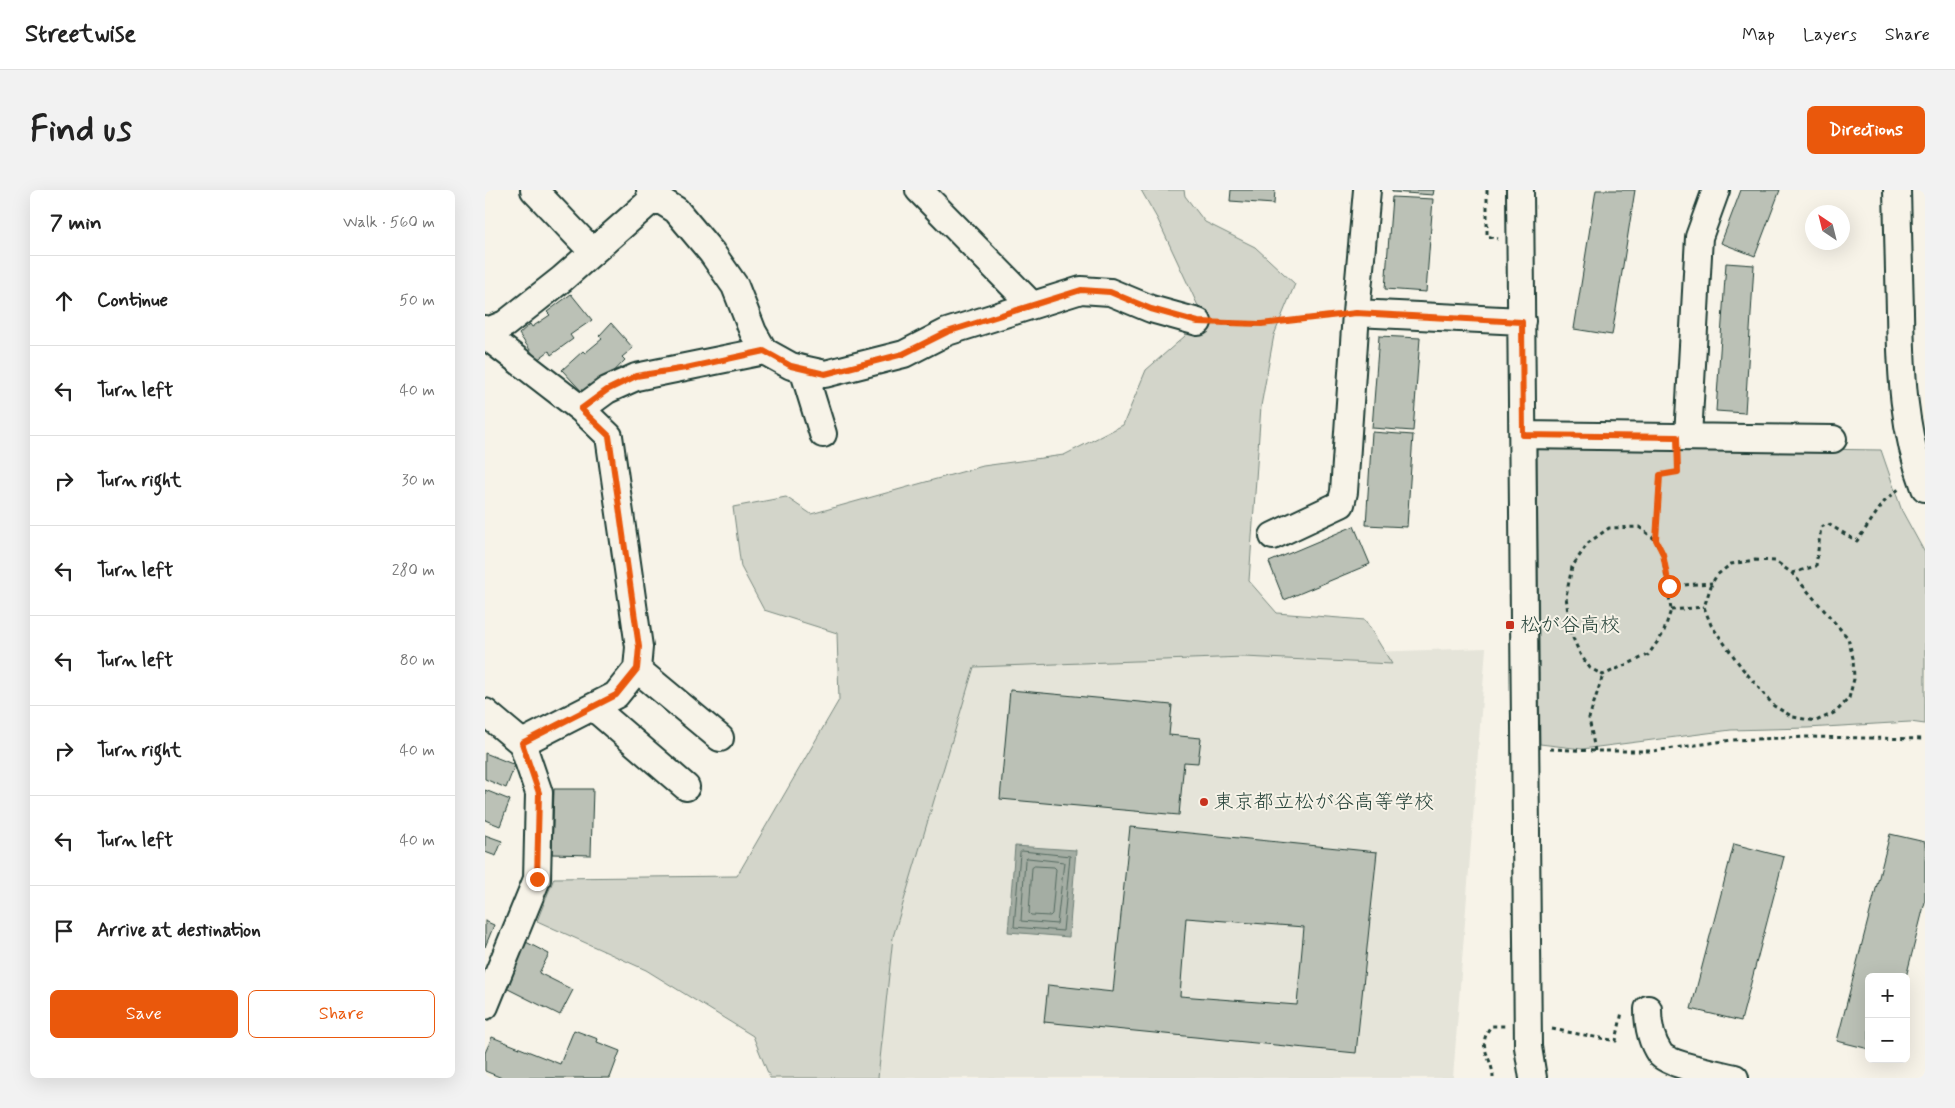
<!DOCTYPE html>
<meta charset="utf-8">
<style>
:root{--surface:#fff;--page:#f2f2f2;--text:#222;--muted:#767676;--line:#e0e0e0;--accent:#ea580c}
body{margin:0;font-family:Mynerve,"Klee One",sans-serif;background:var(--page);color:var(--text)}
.controls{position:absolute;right:15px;bottom:15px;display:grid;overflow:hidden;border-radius:8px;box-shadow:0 5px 20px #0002}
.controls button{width:45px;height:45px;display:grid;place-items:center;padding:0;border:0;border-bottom:1px solid var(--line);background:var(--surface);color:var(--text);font:25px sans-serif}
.compass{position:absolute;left:1320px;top:15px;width:45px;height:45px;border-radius:50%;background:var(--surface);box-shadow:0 5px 20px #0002;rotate:325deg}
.stop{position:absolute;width:15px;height:15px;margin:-11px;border:4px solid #ea580c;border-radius:50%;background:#fff}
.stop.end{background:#ea580c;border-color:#fff;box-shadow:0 1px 5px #0008}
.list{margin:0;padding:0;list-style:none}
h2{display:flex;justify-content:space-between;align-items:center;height:65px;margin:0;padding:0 20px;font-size:21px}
h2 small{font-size:16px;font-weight:400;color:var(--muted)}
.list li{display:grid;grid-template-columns:32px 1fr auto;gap:15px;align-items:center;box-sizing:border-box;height:90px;padding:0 20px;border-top:1px solid var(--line)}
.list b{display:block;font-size:19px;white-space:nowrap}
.list em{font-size:16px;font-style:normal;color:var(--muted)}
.actions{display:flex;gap:10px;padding:15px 20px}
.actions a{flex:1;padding:11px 0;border:1px solid var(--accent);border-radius:8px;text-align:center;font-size:18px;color:var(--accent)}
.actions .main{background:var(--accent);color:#fff}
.icon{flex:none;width:28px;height:28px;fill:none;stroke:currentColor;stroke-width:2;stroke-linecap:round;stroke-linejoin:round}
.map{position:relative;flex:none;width:1440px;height:888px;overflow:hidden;border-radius:8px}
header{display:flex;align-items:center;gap:30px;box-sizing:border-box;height:70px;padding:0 25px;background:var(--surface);border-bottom:1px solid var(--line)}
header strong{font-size:24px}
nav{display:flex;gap:28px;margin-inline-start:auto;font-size:18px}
.intro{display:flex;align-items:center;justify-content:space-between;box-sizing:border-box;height:120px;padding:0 30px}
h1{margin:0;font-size:35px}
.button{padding:12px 22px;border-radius:8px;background:var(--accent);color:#fff;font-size:18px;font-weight:700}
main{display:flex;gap:30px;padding:0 30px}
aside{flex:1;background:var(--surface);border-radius:8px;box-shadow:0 5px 20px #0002}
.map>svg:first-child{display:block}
</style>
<header>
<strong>Streetwise</strong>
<nav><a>Map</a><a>Layers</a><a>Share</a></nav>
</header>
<div class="intro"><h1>Find us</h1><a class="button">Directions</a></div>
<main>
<aside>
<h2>7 min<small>Walk · 560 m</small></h2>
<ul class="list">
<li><svg class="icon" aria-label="ahead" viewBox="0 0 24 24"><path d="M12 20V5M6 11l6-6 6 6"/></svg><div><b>Continue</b></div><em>50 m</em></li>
<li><svg class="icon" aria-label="left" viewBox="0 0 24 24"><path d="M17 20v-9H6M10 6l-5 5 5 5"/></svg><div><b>Turn left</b></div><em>40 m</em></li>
<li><svg class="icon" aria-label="right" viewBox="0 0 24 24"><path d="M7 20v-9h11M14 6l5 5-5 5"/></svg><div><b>Turn right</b></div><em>30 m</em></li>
<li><svg class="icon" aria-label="left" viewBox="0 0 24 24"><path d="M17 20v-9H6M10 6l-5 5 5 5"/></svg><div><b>Turn left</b></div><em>280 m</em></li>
<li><svg class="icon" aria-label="left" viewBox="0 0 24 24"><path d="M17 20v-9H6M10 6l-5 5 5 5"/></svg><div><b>Turn left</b></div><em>80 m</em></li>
<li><svg class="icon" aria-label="right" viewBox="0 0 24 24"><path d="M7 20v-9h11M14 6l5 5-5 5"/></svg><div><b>Turn right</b></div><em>40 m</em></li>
<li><svg class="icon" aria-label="left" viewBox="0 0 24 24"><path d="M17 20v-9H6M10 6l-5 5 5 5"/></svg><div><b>Turn left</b></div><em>40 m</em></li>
<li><svg class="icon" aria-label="arrive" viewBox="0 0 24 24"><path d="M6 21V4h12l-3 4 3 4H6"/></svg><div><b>Arrive at destination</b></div></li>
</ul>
<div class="actions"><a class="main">Save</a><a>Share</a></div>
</aside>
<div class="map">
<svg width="1440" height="888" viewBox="0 0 1440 888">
<rect width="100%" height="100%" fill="#f7f3e8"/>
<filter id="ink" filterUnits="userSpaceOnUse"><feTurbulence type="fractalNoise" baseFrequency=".02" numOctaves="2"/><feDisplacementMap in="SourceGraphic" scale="10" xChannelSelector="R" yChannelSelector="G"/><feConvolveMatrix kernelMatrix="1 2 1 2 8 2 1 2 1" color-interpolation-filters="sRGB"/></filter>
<g filter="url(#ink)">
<path fill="#e5e4d9" d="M 1001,458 L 968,888 L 393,888 L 408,747 L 489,476 Z"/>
<path fill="#d3d5ca" stroke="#79897f" d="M 656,0 L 699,0 L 700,6 L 720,32 L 770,57 L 810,94 L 789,145 L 776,216 L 764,391 L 792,423 L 880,430 L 907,474 L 759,467 L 489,477 L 408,747 L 393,888 L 285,888 L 268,846 L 161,780 L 52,731 L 69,688 L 252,686 L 354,510 L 352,443 L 279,420 L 256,377 L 248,317 L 301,307 L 326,324 L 498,276 L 579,265 L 638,235 L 661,180 L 700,146 L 714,118 L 673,30 Z
M 1052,255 L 1396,260 L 1417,321 L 1440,363 L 1440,534 L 1425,532 L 1322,538 L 1246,540 L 1097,559 L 1055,554 Z"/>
<path fill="#a4ada3" stroke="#6f8077" d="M 530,656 L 591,660 L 584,747 L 523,742 Z"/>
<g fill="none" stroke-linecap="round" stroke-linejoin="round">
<path stroke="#546a60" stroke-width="1" d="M 537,661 L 585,666 L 578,741 L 529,737 L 535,663 Z
M 543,668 L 579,672 L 572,734 L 536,731 L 540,670 Z
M 550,676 L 569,677 L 571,679 L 567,724 L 565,726 L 546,725 L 544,723 L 547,678 Z"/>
</g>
<path fill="#bbc1b6" stroke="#1f3d34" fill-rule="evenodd" d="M 746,0 L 790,0 L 789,14 L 745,11 Z
M 907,0 L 949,0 L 948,5 L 907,2 Z
M 1111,0 L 1150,0 L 1127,145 L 1089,139 Z
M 1256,0 L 1295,0 L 1270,66 L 1236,53 Z
M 907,7 L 948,9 L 941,102 L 900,99 Z
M 1241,73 L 1269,75 L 1260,223 L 1231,221 Z
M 86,104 L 107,130 L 85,145 L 88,149 L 66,165 L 64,161 L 52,170 L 34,144 L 45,134 L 47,137 L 65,125 L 62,122 Z
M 126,133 L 148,158 L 137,167 L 140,170 L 121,190 L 119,186 L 99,204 L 77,180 L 98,161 L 100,163 L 117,149 L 114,146 Z
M 894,146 L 935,148 L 928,241 L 887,238 Z
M 887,242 L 928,245 L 922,337 L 881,335 Z
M 869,336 L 885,374 L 799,410 L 784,372 Z
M 525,500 L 687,515 L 684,545 L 716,548 L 713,573 L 699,572 L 694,625 L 515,609 Z
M 0,563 L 30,575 L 21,598 L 0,589 Z
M 69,599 L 108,599 L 106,665 L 67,664 Z
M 0,600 L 25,610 L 15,636 L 0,630 Z
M 645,637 L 892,662 L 871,863 L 559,832 L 563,795 L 628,802 ZM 701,728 L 819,737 L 812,815 L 695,806 Z
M 1405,644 L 1440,652 L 1440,712 L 1421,787 L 1384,787 L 1384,859 L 1352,851 Z
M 0,645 L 17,651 L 11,666 L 0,662 Z
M 1249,654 L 1299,667 L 1256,831 L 1206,819 Z
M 0,731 L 9,735 L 0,757 Z
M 41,752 L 64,764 L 54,783 L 88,800 L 75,825 L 19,797 Z
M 89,840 L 113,849 L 112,852 L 135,861 L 125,888 L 17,888 L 0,881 L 0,863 L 7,847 L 75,874 Z"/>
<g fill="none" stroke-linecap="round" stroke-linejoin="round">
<defs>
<path id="minor" d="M 49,0 L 108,62
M 165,0 L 170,7 L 191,20 L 227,63 L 250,96 L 268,142 L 279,161 L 306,176 L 318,179 L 340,184 L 419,164 L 462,142 L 596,100 L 625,102 L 666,119 L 713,132
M 434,0 L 547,115
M 1035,0 L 1043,857 L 1048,888
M 1412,0 C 1413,41 1414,81 1415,122 C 1416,182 1418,241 1440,298
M 871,123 L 1037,131
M 0,139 L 9,152 L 96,219 L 124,246 L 154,457 L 152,479 L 131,505 L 37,553
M 0,142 L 20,134 L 77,89 L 170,7
M 318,179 L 338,244
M 96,219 L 122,200 L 151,187 L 279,161
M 1038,245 L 1348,249
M 1203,247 L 1214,47 L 1231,0
M 788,346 L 856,314 L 859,302 L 871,123 L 882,0
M 152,479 L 235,548
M 108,517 L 201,597
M 0,522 L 37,553 L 54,603 L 52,689 L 0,816
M 1163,819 C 1163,834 1166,851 1175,864 C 1184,875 1234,884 1250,888"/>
</defs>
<use href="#minor" stroke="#1f3d34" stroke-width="30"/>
<path stroke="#1f3d34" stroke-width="3" stroke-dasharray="4 4" stroke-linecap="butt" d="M 1002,0 L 1002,46 L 1013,49
M 736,133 L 776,134 L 847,126
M 1154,337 L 1171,350 L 1178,364 L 1186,420 L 1178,444 L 1163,465 L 1118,485 L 1105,478 L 1095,464 L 1085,441 L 1081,406 L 1087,377 L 1103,353 L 1124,338 Z
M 1171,350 L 1175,285 L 1193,282 L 1193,270
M 1270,370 L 1290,371 L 1307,383 L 1363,448 L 1368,468 L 1369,489 L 1364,508 L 1351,522 L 1331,531 L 1308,527 L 1289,516 L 1257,478 L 1226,435 L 1219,417 L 1227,393 L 1232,385 L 1246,374 Z
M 1307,383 L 1331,376 L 1336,337 L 1343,334 L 1372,351 L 1399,312 L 1415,298
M 1184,396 L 1227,393
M 1186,420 L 1219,417
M 1065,559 L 1110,561 L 1168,561 L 1247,550 L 1322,547 L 1440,549
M 1110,561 L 1104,528 L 1118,485
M 1067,839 L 1131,851 L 1137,822
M 1008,888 C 1008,866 990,858 1006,836 L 1020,836"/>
<use href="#minor" stroke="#f7f3e8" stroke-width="26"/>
</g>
</g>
<g fill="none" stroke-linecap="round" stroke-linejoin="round" filter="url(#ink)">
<path stroke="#ea580c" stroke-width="6" d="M 52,689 L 54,603 L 37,553 L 131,505 L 152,479 L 154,457 L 124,246 L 96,219 L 122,200 L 151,186 L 201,178 L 279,161 L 306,176 L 340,184 L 418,164 L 462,142 L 596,100 L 625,102 L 666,119 L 713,132 L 776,134 L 871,123 L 1037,132 L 1038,245 L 1192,247 L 1193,282 L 1175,285 L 1171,350 L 1178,364 L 1184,396"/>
</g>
<g fill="#c8321e" stroke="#f7f3e8" stroke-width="2">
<rect x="1020" y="430" width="10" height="10" rx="2.5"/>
<circle cx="719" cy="612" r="5"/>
</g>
<g text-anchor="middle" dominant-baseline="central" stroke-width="4" stroke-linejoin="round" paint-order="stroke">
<g font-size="20" fill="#1f3d34" stroke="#f7f3e8" text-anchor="start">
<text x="1035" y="435">松が谷高校</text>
<text x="729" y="612">東京都立松が谷高等学校</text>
</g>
</g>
</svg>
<div class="controls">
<button>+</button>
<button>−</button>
</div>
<svg class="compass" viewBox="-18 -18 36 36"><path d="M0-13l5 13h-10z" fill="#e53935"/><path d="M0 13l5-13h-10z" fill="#767676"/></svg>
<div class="stop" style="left:1184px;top:396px"></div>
<div class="stop end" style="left:52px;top:689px"></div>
</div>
</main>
